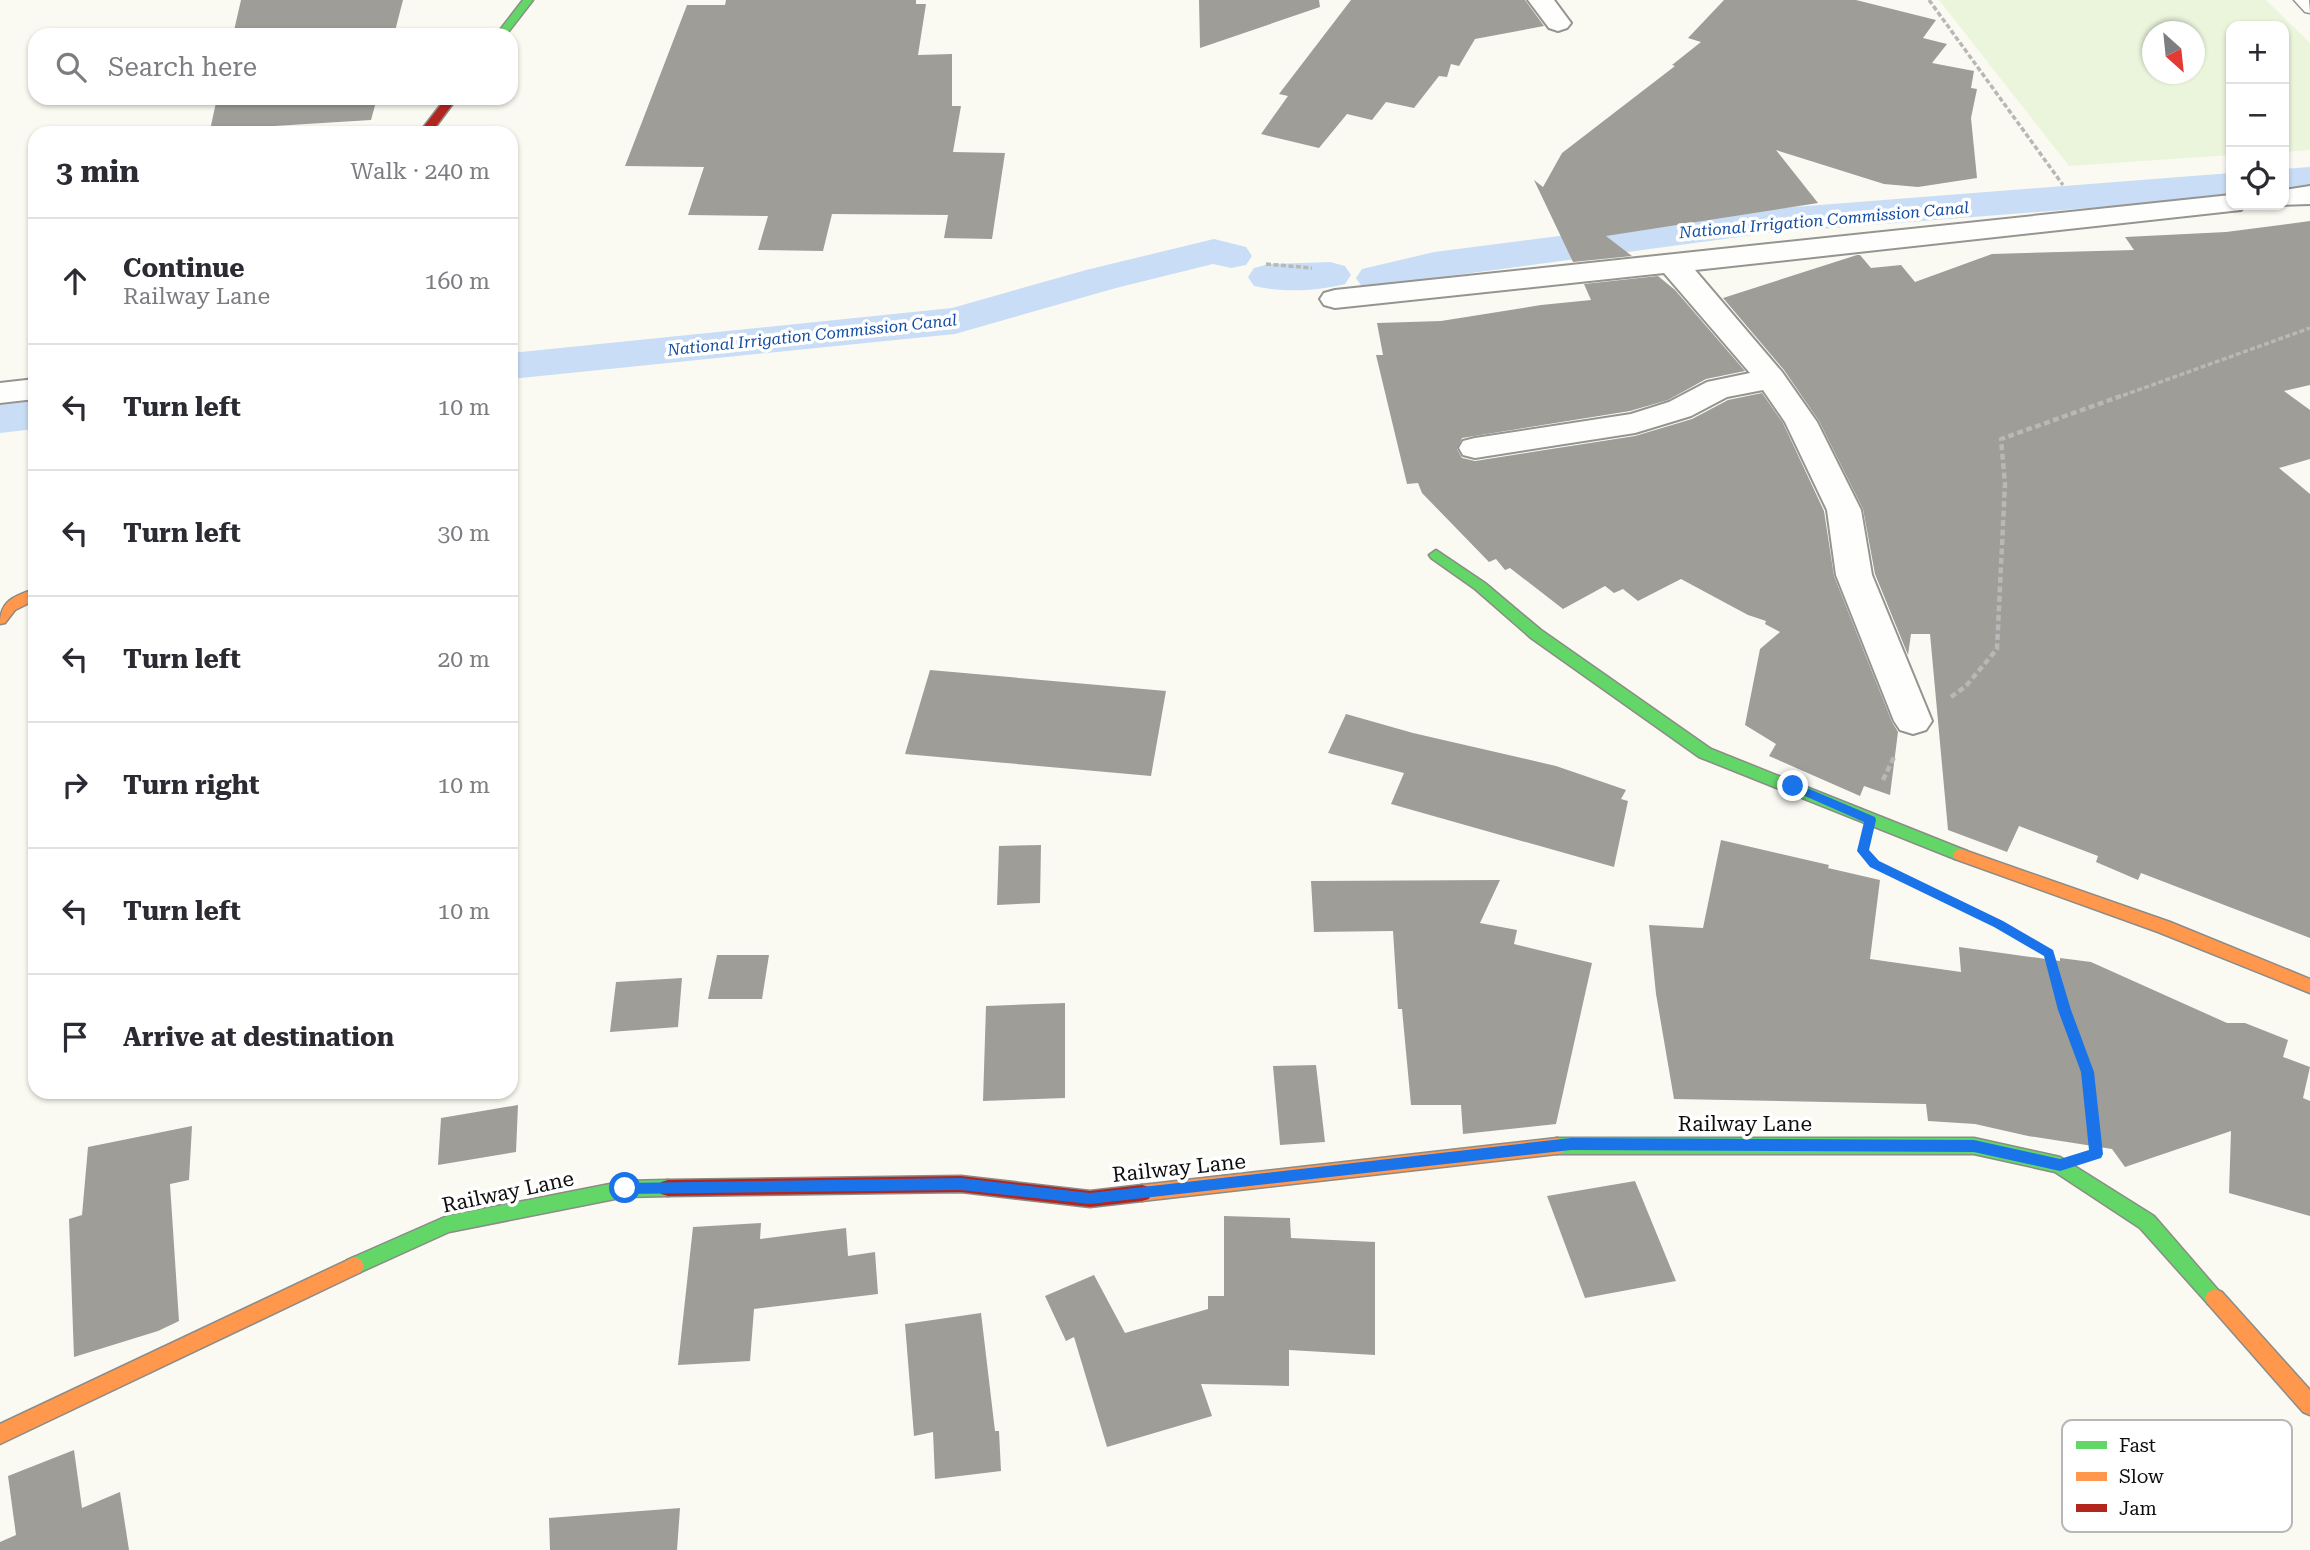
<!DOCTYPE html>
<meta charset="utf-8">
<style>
:root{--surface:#fff;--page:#f7f7f7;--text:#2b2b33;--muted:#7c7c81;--line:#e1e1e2}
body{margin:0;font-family:"Roboto Serif",serif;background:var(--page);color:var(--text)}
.controls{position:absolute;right:21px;top:21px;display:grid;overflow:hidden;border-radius:14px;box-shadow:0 2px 5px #0004}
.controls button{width:63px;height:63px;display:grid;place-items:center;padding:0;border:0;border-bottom:2px solid var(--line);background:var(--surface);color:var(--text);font:35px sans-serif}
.compass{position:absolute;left:2142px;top:21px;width:63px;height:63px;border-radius:50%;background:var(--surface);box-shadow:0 2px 5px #0004;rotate:153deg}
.stop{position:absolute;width:21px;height:21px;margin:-16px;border:5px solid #1a73e8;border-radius:50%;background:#fff}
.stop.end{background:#1a73e8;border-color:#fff;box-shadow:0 2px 7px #0008}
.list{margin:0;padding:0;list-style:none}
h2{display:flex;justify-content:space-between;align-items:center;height:91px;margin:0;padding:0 28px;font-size:30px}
h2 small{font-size:23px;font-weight:400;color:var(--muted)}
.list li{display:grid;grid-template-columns:46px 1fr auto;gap:21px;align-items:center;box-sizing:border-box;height:126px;padding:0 28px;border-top:2px solid var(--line)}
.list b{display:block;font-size:26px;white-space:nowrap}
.list p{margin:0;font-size:23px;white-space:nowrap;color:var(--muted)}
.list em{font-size:23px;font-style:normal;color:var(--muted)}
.icon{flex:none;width:38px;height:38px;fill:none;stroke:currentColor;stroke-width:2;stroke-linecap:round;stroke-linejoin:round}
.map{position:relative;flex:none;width:2310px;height:1550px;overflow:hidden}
.search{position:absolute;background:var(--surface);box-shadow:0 2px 5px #0004;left:28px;top:28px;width:490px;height:77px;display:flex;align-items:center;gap:18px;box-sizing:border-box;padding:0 24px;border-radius:21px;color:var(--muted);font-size:26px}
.panel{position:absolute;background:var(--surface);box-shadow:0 2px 5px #0004;left:28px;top:126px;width:490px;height:973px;border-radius:21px}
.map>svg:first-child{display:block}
</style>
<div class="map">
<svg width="2310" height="1550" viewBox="0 0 2310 1550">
<rect width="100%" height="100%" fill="#fbfaf2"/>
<path fill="#eaf5dc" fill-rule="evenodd" d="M 1939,0 L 2266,0 L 2310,43 L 2310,150 L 2284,152 L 2284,26 L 2231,26 L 2231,155 L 2069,166 ZM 2152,32 L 2194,32 L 2194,74 L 2152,74 Z"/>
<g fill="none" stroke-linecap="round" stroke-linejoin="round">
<path fill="#c9def6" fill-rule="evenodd" d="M 2310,167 L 2310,191 L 2284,193 L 2284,169 Z
M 2231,173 L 2231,197 L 1769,233 L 1434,278 L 1377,291 L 1362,287 L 1356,278 L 1362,269 L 1434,252 L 1769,209 Z
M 1214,239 L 1246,247 L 1252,256 L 1246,265 L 1231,268 L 1213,264 L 1116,288 L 955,334 L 511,379 L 511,353 L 952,308 L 1086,270 Z
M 1330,262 L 1345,266 L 1351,275 L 1345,284 C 1317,291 1282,293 1254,286 L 1248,277 L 1254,268 L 1269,264 Z
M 35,401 L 35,429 L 0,433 L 0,405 Z"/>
</g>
<path fill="#9f9d98" d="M 241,0 L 403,0 L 394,35 L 233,35 Z
M 726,0 L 916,0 L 916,4 L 926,4 L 918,55 L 952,54 L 952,106 L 961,106 L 953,152 L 1005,153 L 992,239 L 944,238 L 948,215 L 832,214 L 823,251 L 758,250 L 768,216 L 688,215 L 704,167 L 625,166 L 687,5 L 725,5 Z
M 1199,0 L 1319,0 L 1320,7 L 1200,48 Z
M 1351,0 L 1525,0 L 1544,26 L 1475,39 L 1459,66 L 1451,64 L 1447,77 L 1439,76 L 1414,108 L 1386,102 L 1372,120 L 1347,114 L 1319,148 L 1261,134 L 1288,96 L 1279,94 Z
M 1724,0 L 1856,0 L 1936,20 L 1923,38 L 1947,44 L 1932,63 L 1974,71 L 1971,88 L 1977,89 L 1971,118 L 1977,178 L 1918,187 L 1884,184 L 1776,150 L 1818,203 L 1606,236 L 1632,256 L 1573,262 L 1534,180 L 1543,187 L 1562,153 L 1675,66 L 1672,65 L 1701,42 L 1688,38 Z
M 217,98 L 377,98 L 371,120 L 210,130 Z
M 2310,221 L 2310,385 L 2284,391 L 2310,410 L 2310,459 L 2279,468 L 2310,494 L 2310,938 L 2141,873 L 2138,880 L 2096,862 L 2098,856 L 2019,826 L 2007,852 L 1948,830 L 1930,634 L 1911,634 L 1908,655 L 1875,574 L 1863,509 L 1819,421 L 1784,370 L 1723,298 L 1857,255 L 1860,255 L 1871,268 L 1901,265 L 1915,282 L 1992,254 L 2134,250 L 2125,237 L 2226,232 Z
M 1658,276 L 1675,290 L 1745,371 L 1706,379 L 1668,400 L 1630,411 L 1462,438 L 1457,449 L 1462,458 L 1475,461 L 1635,436 L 1692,419 L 1728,400 L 1762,393 L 1783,423 L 1824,511 L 1834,576 L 1892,722 L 1898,732 L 1890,795 L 1864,786 L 1860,796 L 1769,756 L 1776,744 L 1745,725 L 1760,649 L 1780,632 L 1765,624 L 1766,621 L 1748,615 L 1681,579 L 1638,601 L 1623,589 L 1614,593 L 1605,586 L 1563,609 L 1510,568 L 1505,570 L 1496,559 L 1489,562 L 1422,493 L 1418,483 L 1407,484 L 1376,355 L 1383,355 L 1377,323 L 1441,321 L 1541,305 L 1591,300 L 1584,284 Z
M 930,670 L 1166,691 L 1151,776 L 905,754 Z
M 1346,714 L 1413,733 L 1556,766 L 1626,790 L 1621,799 L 1628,801 L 1614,867 L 1391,804 L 1404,773 L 1328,753 Z
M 1721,840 L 1829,865 L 1828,868 L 1880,880 L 1870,959 L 1961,972 L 1959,947 L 2060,961 L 2060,958 L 2091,962 L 2227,1023 L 2245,1023 L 2288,1040 L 2283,1057 L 2310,1067 L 2303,1098 L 2310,1101 L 2310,1216 L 2229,1193 L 2231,1131 L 2125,1167 L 2112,1149 L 2028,1136 L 1975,1124 L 1928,1121 L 1926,1104 L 1674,1099 L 1656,994 L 1649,925 L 1703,928 Z
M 1041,845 L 1040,903 L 997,905 L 999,846 Z
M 1500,880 L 1480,923 L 1517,930 L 1514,944 L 1592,963 L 1556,1124 L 1463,1134 L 1461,1105 L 1411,1105 L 1402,1009 L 1398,1009 L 1393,931 L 1314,932 L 1311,881 Z
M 717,955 L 769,955 L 762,999 L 708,999 Z
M 682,978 L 678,1027 L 610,1032 L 616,982 Z
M 1065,1003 L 1065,1098 L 983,1101 L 986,1006 Z
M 1316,1065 L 1325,1142 L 1280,1145 L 1273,1066 Z
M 518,1105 L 516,1152 L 438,1165 L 441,1118 Z
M 192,1126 L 189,1180 L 170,1184 L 179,1321 L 158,1331 L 74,1357 L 69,1219 L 82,1215 L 88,1147 Z
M 1635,1181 L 1676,1281 L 1585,1298 L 1547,1196 Z
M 1224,1216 L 1290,1218 L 1291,1238 L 1375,1242 L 1375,1355 L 1289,1350 L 1289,1386 L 1201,1384 L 1212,1416 L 1107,1447 L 1074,1337 L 1066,1341 L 1045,1296 L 1094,1275 L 1125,1333 L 1208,1309 L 1208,1296 L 1224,1296 Z
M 761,1223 L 760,1239 L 846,1228 L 848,1256 L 875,1252 L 878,1294 L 754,1309 L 750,1361 L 678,1365 L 693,1227 Z
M 981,1313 L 995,1431 L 999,1431 L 1001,1471 L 935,1479 L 933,1432 L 914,1436 L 905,1324 Z
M 74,1450 L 82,1508 L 120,1492 L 129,1550 L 0,1550 L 0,1542 L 16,1535 L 8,1476 Z
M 680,1508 L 677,1550 L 550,1550 L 549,1518 Z"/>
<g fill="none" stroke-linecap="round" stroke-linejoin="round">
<defs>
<path id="lane" d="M 2294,0 L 2309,0 L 2310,13 L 2305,12 Z"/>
<path id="street" d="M 1528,0 L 1554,0 L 1571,23 L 1567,28 L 1558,31 L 1549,28 Z
M 2310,186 L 2310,204 L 2277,205 L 2284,205 L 2284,190 Z
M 2231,195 L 2231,205 L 2245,205 L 2241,210 L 1695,270 L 1782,372 L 1817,422 L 1861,510 L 1872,575 L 1932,721 L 1926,730 L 1913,734 L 1900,730 L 1894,721 L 1836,575 L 1827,510 L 1785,422 L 1763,390 L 1727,397 L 1691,416 L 1635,433 L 1475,458 L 1463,455 L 1459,448 L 1463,441 L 1475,438 L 1631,414 L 1669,402 L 1707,382 L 1750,373 L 1664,273 L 1335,308 L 1324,305 L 1320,299 L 1324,293 L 1335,290 Z
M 35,379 L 35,399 L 0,403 L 0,383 Z"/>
<path id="fast" d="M 523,0 L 533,0 L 506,35 L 496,35 Z
M 1436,550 L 1485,583 L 1541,630 L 1711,749 L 1967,851 L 1969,855 L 1967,859 L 1955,859 L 1699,757 L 1531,638 L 1475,589 L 1431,558 L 1429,555 Z
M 1557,1138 L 1974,1138 L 2060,1157 L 2154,1216 L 2225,1298 L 2222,1304 L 2215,1307 L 2208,1304 L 2140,1228 L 2055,1172 L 1974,1154 L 1557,1154 L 1550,1152 L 1548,1146 L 1550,1140 Z
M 668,1180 L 675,1182 L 677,1188 L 675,1194 L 668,1196 L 625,1197 L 449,1232 L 354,1275 L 347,1272 L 344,1266 L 347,1260 L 447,1216 L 625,1181 Z"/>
<path id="slow" d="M 35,589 L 35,600 L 15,610 L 5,623 L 0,624 C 0,601 14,596 35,589 Z
M 1961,849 L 2170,922 L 2310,979 L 2310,993 L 2158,932 L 1955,859 L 1953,855 L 1955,851 Z
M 1557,1138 L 1564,1140 L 1566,1146 L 1564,1152 L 1557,1154 L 1142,1201 L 1135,1199 L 1133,1193 L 1135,1187 L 1142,1185 Z
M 354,1257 L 361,1260 L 364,1266 L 361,1272 L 0,1444 L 0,1424 Z
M 2215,1289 L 2222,1292 L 2310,1390 L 2310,1415 L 2303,1412 L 2208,1304 L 2205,1298 L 2208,1292 Z"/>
<path id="jam" d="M 446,98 L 457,98 L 431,133 L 419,133 Z
M 961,1176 L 1090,1191 L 1142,1185 L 1149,1187 L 1151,1193 L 1149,1199 L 1142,1201 L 1090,1207 L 961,1192 L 668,1196 L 661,1194 L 659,1188 L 661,1182 L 668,1180 Z"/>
</defs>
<use href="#lane" stroke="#959491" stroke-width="3"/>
<use href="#street" stroke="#959491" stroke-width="4"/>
<use href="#fast" stroke="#8b8b87" stroke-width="3"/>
<use href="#slow" stroke="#8b8b87" stroke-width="3"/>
<use href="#jam" stroke="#8b8b87" stroke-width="3"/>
<path stroke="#b8b8b6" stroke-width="3.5" stroke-dasharray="5 2.5" stroke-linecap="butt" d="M 1929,0 L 2063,185
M 1266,264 L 1312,268
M 2116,398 L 2310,328"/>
<path stroke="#b8b8b6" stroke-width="4.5" stroke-dasharray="6 3.5" stroke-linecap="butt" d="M 1951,697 L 1966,686 L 1997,649 L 2005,484 L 2001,439 L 2121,396
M 1883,780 L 1894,757
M 1938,896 L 1956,904"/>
<path stroke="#b8b8b6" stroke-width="5" stroke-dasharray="9 4.5" stroke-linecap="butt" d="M 1952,903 L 1998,924 L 2049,953 L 2064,1010 L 2088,1072 L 2094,1128"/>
<use href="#lane" fill="#fefefd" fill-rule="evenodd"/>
<use href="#street" fill="#fefefd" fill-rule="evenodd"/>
<use href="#fast" fill="#63d668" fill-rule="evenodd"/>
<use href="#slow" fill="#ff974d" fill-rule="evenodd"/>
<use href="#jam" fill="#b3261e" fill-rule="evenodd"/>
</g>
<path fill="#1a73e8" d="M 1793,782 L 1875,817 L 1876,820 L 1869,850 L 1879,861 L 2003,921 L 2053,950 L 2071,1010 L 2094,1072 L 2103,1154 L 2101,1158 L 2060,1171 L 1974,1152 L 1571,1150 L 1090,1204 L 961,1190 L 625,1194 L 618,1188 L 625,1183 L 961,1178 L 1090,1193 L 1571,1138 L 1974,1140 L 2060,1159 L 2089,1150 L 2081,1072 L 2058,1010 L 2044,956 L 1994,927 L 1870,867 L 1857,851 L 1864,822 L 1789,789 L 1787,786 Z"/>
<g text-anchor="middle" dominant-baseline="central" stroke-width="7" stroke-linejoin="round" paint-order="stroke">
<g font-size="16" font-style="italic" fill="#154ea1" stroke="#fff">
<text transform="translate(1824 220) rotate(-5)">National Irrigation Commission Canal</text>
<text transform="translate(812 335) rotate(-6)">National Irrigation Commission Canal</text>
</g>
<g font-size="21" fill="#0e0e0e" stroke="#fff">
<text x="1745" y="1124">Railway Lane</text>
<text transform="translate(1179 1168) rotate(-6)">Railway Lane</text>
<text transform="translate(508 1192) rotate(-12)">Railway Lane</text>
</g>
</g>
<rect x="2062" y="1420" width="230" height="112" rx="10" fill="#fff" stroke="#b7b7b7" stroke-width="2"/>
<rect x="2076" y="1441" width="31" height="8" fill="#63d668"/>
<rect x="2076" y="1472" width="31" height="9" fill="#ff974d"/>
<rect x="2076" y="1504" width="31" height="8" fill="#b3261e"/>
<g font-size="19" fill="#0e0e0e">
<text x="2119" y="1452">Fast</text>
<text x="2119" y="1483">Slow</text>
<text x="2119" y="1515">Jam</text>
</g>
</svg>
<div class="controls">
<button>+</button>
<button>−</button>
<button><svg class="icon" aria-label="locate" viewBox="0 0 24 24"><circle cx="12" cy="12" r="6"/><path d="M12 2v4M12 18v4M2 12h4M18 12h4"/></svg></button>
</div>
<svg class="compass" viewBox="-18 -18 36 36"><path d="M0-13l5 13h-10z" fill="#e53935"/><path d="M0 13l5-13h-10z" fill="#7c7c81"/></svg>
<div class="stop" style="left:625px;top:1188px"></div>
<div class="stop end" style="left:1793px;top:786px"></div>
<div class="search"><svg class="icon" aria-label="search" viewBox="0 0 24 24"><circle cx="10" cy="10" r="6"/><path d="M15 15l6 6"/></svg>Search here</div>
<section class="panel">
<h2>3 min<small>Walk · 240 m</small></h2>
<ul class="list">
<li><svg class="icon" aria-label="ahead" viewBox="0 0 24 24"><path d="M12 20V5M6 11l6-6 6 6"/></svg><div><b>Continue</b><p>Railway Lane</p></div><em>160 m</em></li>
<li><svg class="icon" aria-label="left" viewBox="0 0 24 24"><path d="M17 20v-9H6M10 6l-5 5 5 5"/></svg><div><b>Turn left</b></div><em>10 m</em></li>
<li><svg class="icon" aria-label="left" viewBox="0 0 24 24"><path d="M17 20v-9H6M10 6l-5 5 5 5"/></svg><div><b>Turn left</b></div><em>30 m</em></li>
<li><svg class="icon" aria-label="left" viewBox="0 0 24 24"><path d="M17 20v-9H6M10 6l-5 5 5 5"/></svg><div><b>Turn left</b></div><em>20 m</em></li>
<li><svg class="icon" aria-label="right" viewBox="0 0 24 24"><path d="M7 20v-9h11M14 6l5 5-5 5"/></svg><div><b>Turn right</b></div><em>10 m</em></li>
<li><svg class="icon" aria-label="left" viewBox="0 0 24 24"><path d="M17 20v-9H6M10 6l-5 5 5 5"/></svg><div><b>Turn left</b></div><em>10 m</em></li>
<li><svg class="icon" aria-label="arrive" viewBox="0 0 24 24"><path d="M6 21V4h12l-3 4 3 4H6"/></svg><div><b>Arrive at destination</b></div></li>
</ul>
</section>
</div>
